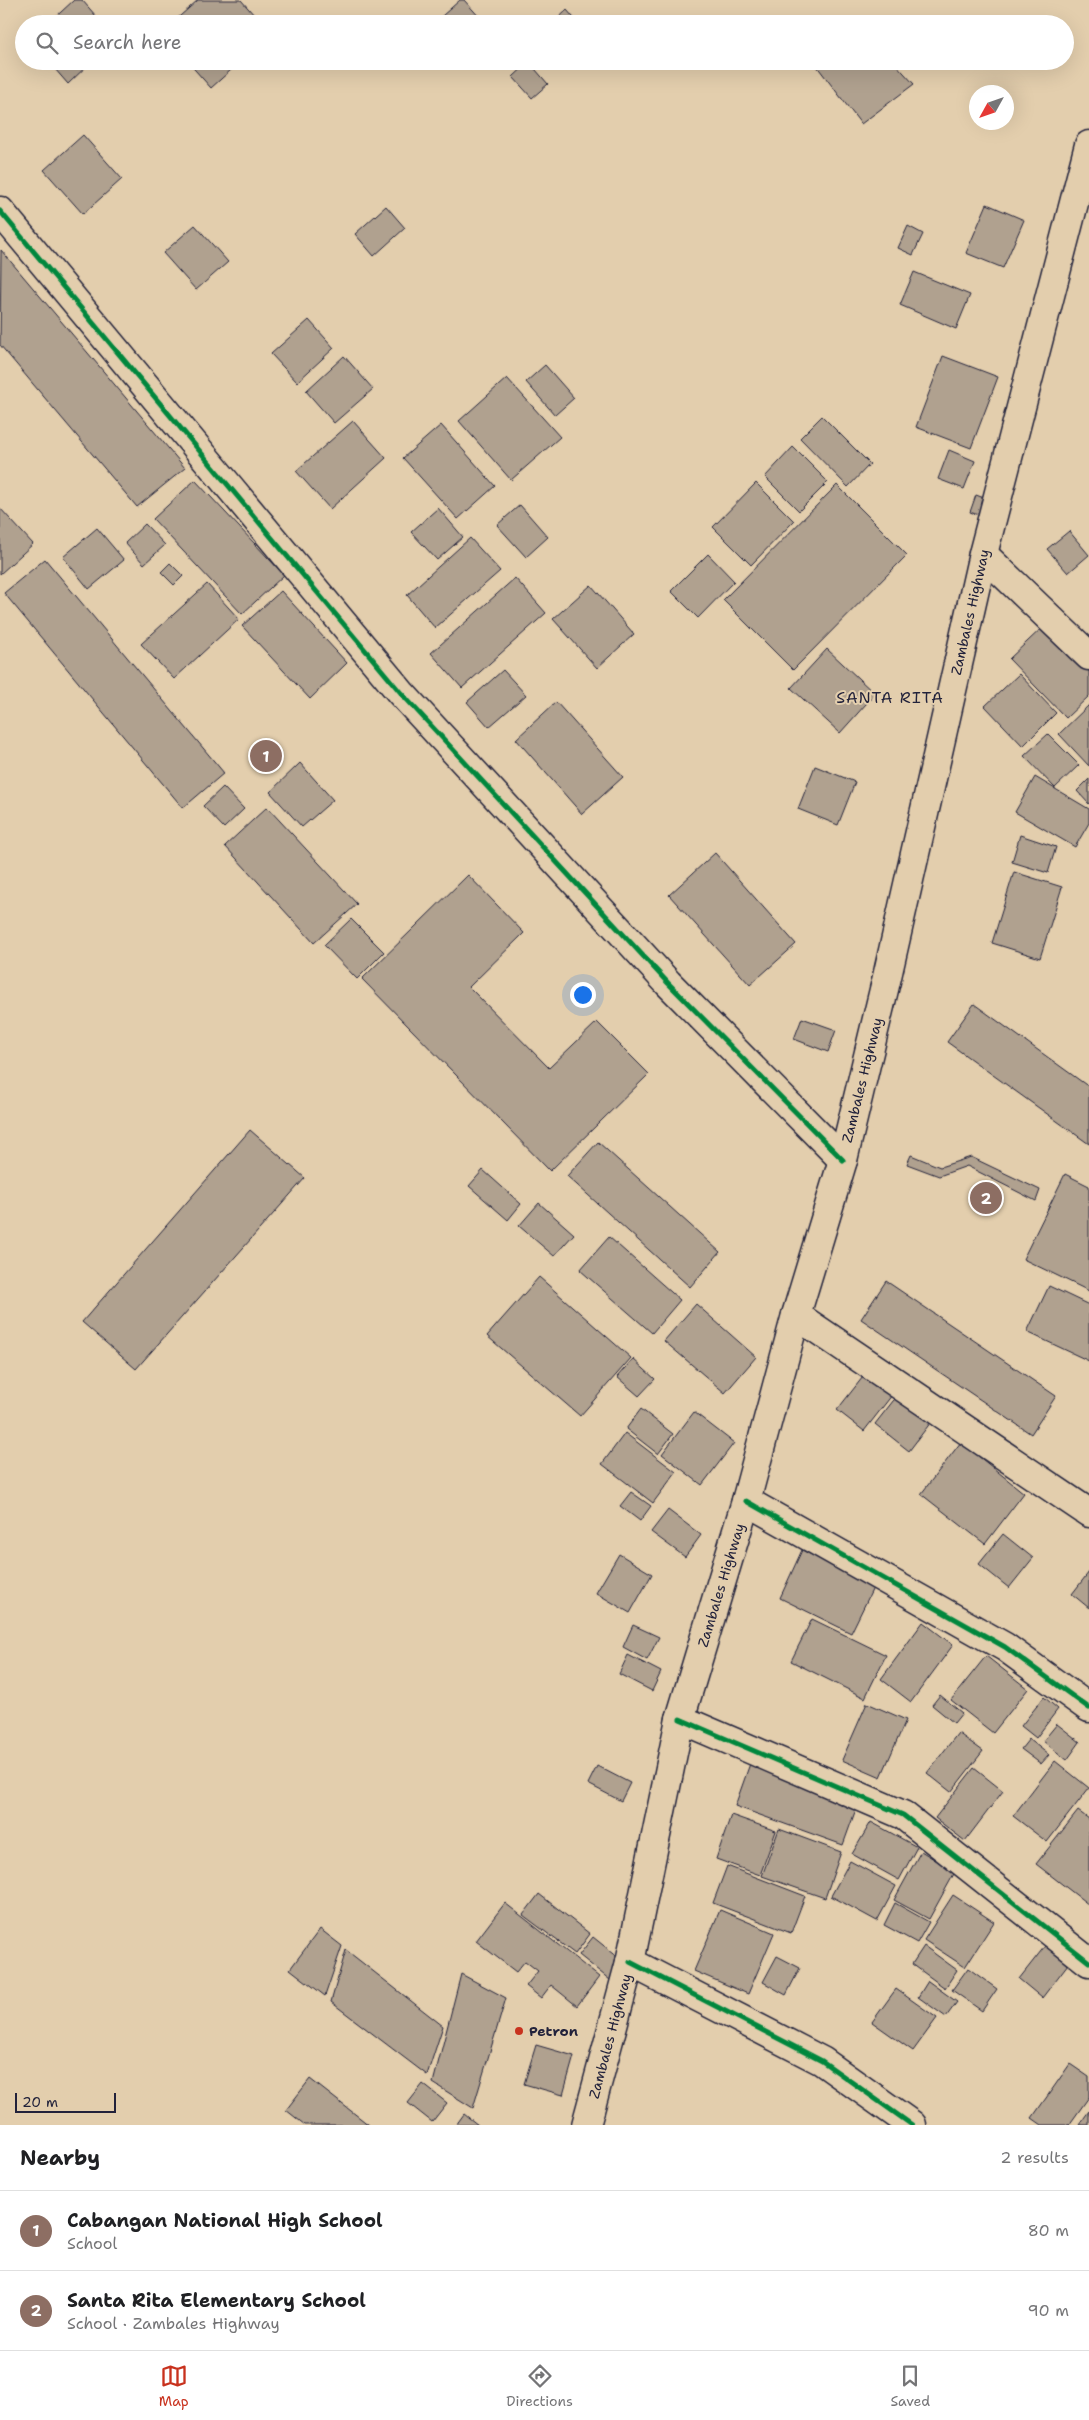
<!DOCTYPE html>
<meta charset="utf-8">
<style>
:root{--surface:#fff;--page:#f2f2f2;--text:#202124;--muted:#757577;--line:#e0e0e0;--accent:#c8321e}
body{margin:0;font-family:"Shantell Sans",sans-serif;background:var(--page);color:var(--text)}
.compass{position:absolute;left:969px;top:85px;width:45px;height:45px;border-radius:50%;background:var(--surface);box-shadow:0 5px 20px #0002;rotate:230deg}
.scale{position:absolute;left:15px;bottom:12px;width:101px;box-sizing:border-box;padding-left:5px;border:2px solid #22223b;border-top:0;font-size:14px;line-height:18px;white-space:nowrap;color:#22223b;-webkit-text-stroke:4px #e3cead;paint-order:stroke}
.you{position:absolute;left:582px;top:994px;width:18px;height:18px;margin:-12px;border:4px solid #fff;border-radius:50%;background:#1a73e8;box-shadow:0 0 0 8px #1a73e833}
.badge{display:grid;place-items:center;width:32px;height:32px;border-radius:50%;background:var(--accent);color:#fff;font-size:16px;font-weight:700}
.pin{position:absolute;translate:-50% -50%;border:2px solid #fff;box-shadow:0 1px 5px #0006}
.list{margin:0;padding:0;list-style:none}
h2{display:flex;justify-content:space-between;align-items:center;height:65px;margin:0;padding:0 20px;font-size:21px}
h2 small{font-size:16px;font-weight:400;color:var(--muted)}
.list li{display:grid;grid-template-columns:32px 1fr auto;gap:15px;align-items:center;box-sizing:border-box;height:80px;padding:0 20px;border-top:1px solid var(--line)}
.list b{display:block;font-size:19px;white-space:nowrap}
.list p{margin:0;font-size:16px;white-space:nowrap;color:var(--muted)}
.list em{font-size:16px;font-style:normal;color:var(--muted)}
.icon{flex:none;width:28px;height:28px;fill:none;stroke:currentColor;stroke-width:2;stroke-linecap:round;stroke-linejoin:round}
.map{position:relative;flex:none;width:1089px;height:2125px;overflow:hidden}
.search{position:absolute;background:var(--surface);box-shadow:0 5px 20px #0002;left:15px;right:15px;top:15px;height:55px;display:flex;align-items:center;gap:12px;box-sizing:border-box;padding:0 18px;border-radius:28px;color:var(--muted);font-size:19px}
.sheet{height:225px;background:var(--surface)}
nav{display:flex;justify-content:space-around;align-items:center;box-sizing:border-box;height:70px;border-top:1px solid var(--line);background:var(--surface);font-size:14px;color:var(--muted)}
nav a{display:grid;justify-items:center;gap:2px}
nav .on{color:var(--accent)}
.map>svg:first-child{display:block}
</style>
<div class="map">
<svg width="1089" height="2125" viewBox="0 0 1089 2125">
<rect width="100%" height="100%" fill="#e3cead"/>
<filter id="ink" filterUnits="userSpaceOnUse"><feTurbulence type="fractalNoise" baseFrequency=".02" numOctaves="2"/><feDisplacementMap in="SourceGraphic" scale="10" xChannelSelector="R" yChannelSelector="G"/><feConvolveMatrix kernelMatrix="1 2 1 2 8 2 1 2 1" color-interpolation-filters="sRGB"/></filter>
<g filter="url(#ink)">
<path fill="#b0a18f" stroke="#22223b" d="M 74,0 L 82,0 L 103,24 L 48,24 Z
M 198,0 L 241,0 L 262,24 L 171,24 Z
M 460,0 L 464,0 L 482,20 L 477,24 L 433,24 Z
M 567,10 L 579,24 L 552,24 Z
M 48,61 L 92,61 L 68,84 Z
M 187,61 L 241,61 L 211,88 Z
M 813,61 L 893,61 L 914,84 L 861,124 Z
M 529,62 L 548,84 L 532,98 L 513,77 Z
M 83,135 L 122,179 L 83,214 L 44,170 Z
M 987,204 L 1024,220 L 1003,268 L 966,253 Z
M 386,206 L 405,228 L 374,256 L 355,234 Z
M 195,225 L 228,262 L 196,290 L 163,253 Z
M 908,226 L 923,234 L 913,255 L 898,248 Z
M 1,250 L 185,468 L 137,507 L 0,345 Z
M 914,272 L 970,295 L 956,329 L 900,305 Z
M 309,320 L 334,348 L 297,382 L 271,354 Z
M 344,356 L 373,389 L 334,423 L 306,391 Z
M 943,356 L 998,377 L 971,448 L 916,427 Z
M 545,365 L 574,398 L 555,415 L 526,382 Z
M 507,378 L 560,437 L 511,480 L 459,421 Z
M 822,416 L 870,464 L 848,487 L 800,438 Z
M 353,421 L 386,458 L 330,509 L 296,471 Z
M 441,425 L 495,486 L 458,519 L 403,458 Z
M 793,447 L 828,482 L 799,511 L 765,477 Z
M 949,450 L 975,461 L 964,489 L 938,479 Z
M 195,480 L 284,575 L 242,614 L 153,519 Z
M 756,483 L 794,521 L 751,565 L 713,527 Z
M 837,485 L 907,555 L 793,670 L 723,600 Z
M 976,495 L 992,501 L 986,518 L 970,512 Z
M 520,505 L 548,537 L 526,557 L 497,525 Z
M 0,508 L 33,544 L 0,574 Z
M 438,508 L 463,537 L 437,560 L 411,532 Z
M 145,524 L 165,545 L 144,564 L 125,543 Z
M 97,528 L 124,560 L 89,589 L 63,557 Z
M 1069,531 L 1089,555 L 1068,573 L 1047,549 Z
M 470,538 L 500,571 L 435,628 L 407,595 Z
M 708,554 L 734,581 L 698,618 L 671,591 Z
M 45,559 L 224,773 L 183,808 L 4,593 Z
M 170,563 L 183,576 L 174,585 L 161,572 Z
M 515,578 L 546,613 L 462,688 L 431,653 Z
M 207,584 L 239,619 L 174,679 L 141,644 Z
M 591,585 L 634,634 L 597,668 L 553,619 Z
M 281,591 L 347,663 L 310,699 L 242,626 Z
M 1045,625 L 1089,670 L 1089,696 L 1066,718 L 1009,659 Z
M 827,649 L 875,694 L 840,733 L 791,688 Z
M 503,670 L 526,695 L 489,727 L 467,702 Z
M 1019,674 L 1056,713 L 1023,746 L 985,706 Z
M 556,702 L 623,777 L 582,814 L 516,739 Z
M 1089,705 L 1089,766 L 1059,734 Z
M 1048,734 L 1079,765 L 1055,788 L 1024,756 Z
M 300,763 L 333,800 L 302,827 L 270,792 Z
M 815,766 L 855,782 L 838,825 L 798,809 Z
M 1035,777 L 1089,809 L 1089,823 L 1075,847 L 1015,812 Z
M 1089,779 L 1089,804 L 1077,791 Z
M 223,787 L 244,809 L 224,828 L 203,806 Z
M 267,807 L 357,904 L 314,943 L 225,846 Z
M 1020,835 L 1056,847 L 1048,873 L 1012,862 Z
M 715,853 L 796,944 L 750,985 L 669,895 Z
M 1014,872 L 1062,887 L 1040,958 L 992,943 Z
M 468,875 L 524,933 L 469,987 L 549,1068 L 597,1022 L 649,1074 L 550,1171 L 362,979 Z
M 351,919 L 384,952 L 357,979 L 324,945 Z
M 974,1004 L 1089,1087 L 1089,1144 L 947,1042 Z
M 802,1018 L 836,1030 L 828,1052 L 794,1039 Z
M 250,1130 L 305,1178 L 136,1369 L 82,1322 Z
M 598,1142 L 720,1252 L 690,1287 L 567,1176 Z
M 911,1155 L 940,1167 L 971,1157 L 1040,1190 L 1036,1201 L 967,1166 L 939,1176 L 907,1164 Z
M 483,1170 L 521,1204 L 508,1220 L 469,1186 Z
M 1065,1174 L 1089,1186 L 1089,1291 L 1023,1259 Z
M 539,1203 L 574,1234 L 554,1256 L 519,1226 Z
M 609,1237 L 680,1300 L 652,1333 L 580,1270 Z
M 539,1277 L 631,1358 L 580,1416 L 487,1336 Z
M 886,1281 L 1056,1396 L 1031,1434 L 861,1319 Z
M 1049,1286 L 1089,1305 L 1089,1361 L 1027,1332 Z
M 696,1304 L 756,1357 L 725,1393 L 664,1341 Z
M 633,1359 L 655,1379 L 639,1396 L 617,1377 Z
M 870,1368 L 896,1390 L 864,1431 L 837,1410 Z
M 897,1396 L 931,1422 L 909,1451 L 875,1424 Z
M 641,1409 L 673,1434 L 658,1454 L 626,1429 Z
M 694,1412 L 734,1443 L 702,1485 L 662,1454 Z
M 625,1433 L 676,1472 L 653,1503 L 602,1464 Z
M 961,1442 L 1024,1493 L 985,1544 L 921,1494 Z
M 631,1492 L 651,1506 L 640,1521 L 620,1506 Z
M 668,1510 L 701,1535 L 685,1557 L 651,1532 Z
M 1003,1534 L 1033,1558 L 1009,1588 L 979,1564 Z
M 802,1550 L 874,1586 L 851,1633 L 780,1598 Z
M 619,1554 L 652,1574 L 630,1613 L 596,1593 Z
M 1089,1572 L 1089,1608 L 1072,1594 Z
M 812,1619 L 886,1655 L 865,1698 L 791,1661 Z
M 923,1622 L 953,1645 L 911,1702 L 881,1679 Z
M 633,1625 L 659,1637 L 647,1660 L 623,1647 Z
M 628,1655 L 661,1672 L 652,1691 L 619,1674 Z
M 986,1656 L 1028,1689 L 993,1733 L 951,1700 Z
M 940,1695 L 962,1713 L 954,1723 L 932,1705 Z
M 1044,1697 L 1058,1709 L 1036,1738 L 1021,1726 Z
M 867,1703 L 906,1720 L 881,1777 L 842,1760 Z
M 1057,1724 L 1080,1742 L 1067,1760 L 1043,1741 Z
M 958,1733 L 983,1751 L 951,1792 L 927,1773 Z
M 1029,1739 L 1049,1755 L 1041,1764 L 1021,1749 Z
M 752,1758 L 860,1798 L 843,1845 L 735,1806 Z
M 1055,1761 L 1089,1788 L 1047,1842 L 1013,1816 Z
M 597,1766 L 630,1783 L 621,1801 L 588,1784 Z
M 974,1768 L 1003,1791 L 965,1841 L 935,1818 Z
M 1078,1811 L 1089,1819 L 1089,1905 L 1036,1864 Z
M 731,1815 L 776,1831 L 760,1875 L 716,1859 Z
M 871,1822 L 917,1847 L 899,1880 L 852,1854 Z
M 779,1829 L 841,1852 L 825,1898 L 762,1876 Z
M 921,1851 L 955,1872 L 929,1919 L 894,1900 Z
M 850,1861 L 896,1886 L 877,1921 L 831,1896 Z
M 727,1866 L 805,1896 L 791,1933 L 713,1903 Z
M 539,1894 L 590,1934 L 575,1954 L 523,1915 Z
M 953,1895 L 994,1922 L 965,1967 L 924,1940 Z
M 505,1903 L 599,1977 L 577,2006 L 551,1985 L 541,1998 L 526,1986 L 538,1971 L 525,1961 L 516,1972 L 476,1941 Z
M 895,1903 L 929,1922 L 917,1943 L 884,1925 Z
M 720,1910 L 774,1933 L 748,1994 L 694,1971 Z
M 320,1929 L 342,1946 L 325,1996 L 290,1969 Z
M 593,1937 L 624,1962 L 610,1980 L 579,1955 Z
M 924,1946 L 957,1970 L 945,1988 L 912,1964 Z
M 1045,1946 L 1068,1964 L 1042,1998 L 1019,1979 Z
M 346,1950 L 443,2026 L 427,2075 L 331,2002 Z
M 777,1956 L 800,1968 L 786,1995 L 763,1982 Z
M 968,1968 L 997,1989 L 982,2011 L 952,1990 Z
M 461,1974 L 506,1998 L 473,2108 L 433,2083 Z
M 928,1981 L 957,2002 L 946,2017 L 918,1997 Z
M 896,1989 L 937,2018 L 913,2051 L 872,2022 Z
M 536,2045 L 574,2056 L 563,2095 L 524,2084 Z
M 1070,2064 L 1089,2077 L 1089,2097 L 1069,2125 L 1042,2125 L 1032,2118 Z
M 310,2079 L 369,2125 L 305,2125 L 286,2110 Z
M 423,2084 L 447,2103 L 432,2122 L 408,2103 Z
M 1089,2111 L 1089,2125 L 1079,2125 Z
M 464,2114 L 478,2125 L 456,2125 Z"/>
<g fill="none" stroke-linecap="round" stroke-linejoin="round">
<defs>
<path id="street" d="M 0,211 L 401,693 L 668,983 L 843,1160
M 983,554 L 1089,656
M 796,1315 L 1089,1513
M 746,1501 L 1005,1647 L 1089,1708
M 680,1719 L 903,1815 L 1089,1962
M 630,1962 L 822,2061 L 912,2125"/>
<path id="primary" d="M 586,2125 L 630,1962 L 680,1719 L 746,1501 L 796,1315 L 843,1160 L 887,977 L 983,554 L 1089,145"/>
</defs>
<use href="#street" stroke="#22223b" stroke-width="31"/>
<use href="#primary" stroke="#22223b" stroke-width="31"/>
<use href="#street" stroke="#e3cead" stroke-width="28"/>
<use href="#primary" stroke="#e3cead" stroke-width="28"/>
<defs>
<path id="cycleway" d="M 0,211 L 401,693 L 668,983 L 843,1160
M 746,1501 L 1005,1647 L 1089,1708
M 680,1719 L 903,1815 L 1089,1962
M 630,1962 L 822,2061 L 912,2125"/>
</defs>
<use href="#cycleway" stroke="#e3cead" stroke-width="8"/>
<use href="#cycleway" stroke="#00873e" stroke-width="5"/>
</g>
</g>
<circle fill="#c8321e" stroke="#e3cead" stroke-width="2" cx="519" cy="2031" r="5"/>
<g text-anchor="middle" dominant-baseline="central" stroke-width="4" stroke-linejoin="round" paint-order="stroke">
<g font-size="14" fill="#22223b" stroke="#e3cead">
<text transform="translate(970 612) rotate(-77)">Zambales Highway</text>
<text transform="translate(862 1080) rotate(-76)">Zambales Highway</text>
<text transform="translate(721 1585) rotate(-73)">Zambales Highway</text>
<text transform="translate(610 2036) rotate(-75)">Zambales Highway</text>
</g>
<g font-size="14" font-weight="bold" fill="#22223b" stroke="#e3cead" text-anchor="start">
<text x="529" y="2031">Petron</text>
</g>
<g font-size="16" letter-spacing="1" fill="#22223b" stroke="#e3cead">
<text x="890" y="697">SANTA RITA</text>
</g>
</g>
</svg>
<svg class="compass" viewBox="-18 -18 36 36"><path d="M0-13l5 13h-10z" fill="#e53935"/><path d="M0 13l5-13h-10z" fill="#757577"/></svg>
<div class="scale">20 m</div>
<div class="you"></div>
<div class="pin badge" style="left:266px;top:756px;background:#8d6e63">1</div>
<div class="pin badge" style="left:986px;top:1198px;background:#8d6e63">2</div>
<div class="search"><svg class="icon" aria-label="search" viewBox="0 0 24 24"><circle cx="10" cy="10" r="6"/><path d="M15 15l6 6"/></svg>Search here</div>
</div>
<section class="sheet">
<h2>Nearby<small>2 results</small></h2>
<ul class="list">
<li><span class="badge" style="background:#8d6e63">1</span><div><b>Cabangan National High School</b><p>School</p></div><em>80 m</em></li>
<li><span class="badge" style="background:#8d6e63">2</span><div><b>Santa Rita Elementary School</b><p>School · Zambales Highway</p></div><em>90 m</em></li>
</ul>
</section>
<nav>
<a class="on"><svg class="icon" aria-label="map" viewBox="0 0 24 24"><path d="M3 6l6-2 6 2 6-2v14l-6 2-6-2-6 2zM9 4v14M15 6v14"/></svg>Map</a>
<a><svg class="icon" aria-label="directions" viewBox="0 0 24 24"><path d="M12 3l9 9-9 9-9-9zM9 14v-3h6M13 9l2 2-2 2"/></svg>Directions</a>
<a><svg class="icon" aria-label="saved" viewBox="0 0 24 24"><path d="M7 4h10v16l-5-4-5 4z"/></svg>Saved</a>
</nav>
